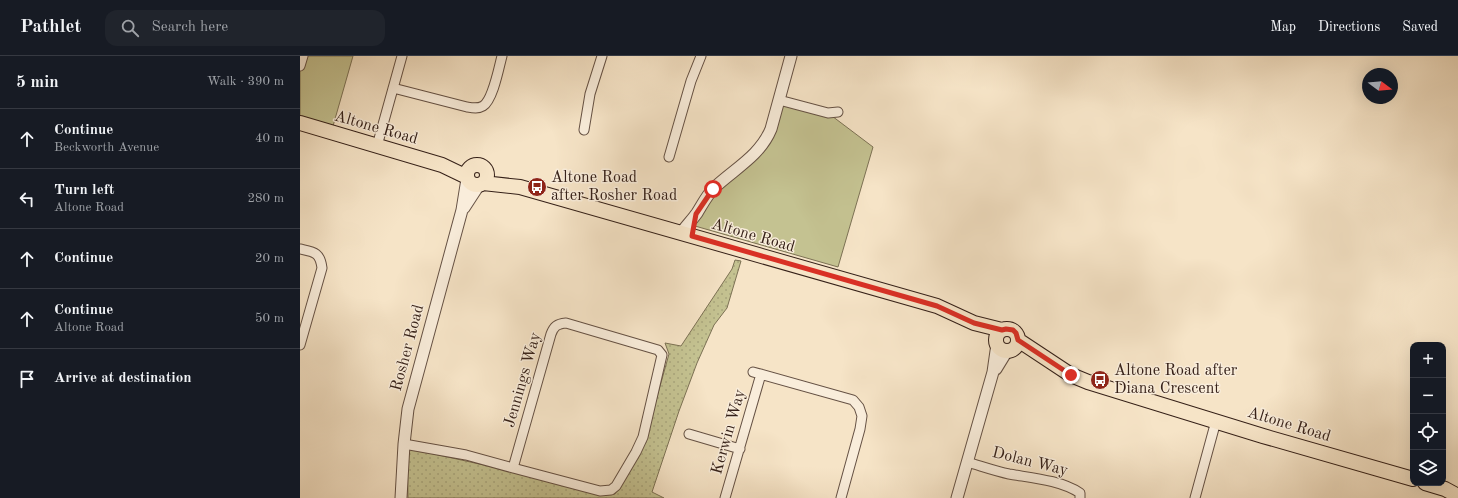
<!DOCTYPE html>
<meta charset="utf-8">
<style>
:root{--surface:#171b24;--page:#20242c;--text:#f1f3f6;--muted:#9ea1a6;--line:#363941}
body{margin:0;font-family:"Old Standard TT",serif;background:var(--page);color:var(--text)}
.controls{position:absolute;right:12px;bottom:12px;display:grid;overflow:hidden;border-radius:8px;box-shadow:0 4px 16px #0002}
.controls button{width:36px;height:36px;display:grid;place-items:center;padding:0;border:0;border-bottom:1px solid var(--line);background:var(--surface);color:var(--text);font:20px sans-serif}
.compass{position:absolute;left:1062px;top:12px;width:36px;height:36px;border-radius:50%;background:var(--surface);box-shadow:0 4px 16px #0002;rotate:106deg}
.stop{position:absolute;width:12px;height:12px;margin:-9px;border:3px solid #d93025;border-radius:50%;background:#fff}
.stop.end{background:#d93025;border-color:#fff;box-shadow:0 1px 4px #0008}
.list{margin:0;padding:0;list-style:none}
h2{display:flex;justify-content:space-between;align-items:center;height:52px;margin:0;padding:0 16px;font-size:17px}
h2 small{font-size:13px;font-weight:400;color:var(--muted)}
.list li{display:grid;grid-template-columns:26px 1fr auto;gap:12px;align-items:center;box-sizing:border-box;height:60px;padding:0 16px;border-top:1px solid var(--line)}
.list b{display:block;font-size:15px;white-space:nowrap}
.list p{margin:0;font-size:13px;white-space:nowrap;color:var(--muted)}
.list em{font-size:13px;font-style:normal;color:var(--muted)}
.icon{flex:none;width:22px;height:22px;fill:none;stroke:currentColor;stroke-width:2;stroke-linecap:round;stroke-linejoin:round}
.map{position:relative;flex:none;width:1158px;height:442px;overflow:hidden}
header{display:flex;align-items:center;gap:24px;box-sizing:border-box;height:56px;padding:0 20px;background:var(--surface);border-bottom:1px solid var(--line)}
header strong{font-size:19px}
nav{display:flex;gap:22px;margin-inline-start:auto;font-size:14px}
.search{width:280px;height:36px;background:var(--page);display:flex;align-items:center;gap:10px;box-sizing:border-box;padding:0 14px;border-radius:12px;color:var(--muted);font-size:15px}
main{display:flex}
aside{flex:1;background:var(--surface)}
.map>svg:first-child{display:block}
</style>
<header>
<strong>Pathlet</strong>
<div class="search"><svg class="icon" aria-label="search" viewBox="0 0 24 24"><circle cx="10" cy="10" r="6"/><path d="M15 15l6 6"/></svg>Search here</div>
<nav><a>Map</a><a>Directions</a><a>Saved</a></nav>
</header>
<main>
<aside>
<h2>5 min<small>Walk · 390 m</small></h2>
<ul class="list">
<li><svg class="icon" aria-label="ahead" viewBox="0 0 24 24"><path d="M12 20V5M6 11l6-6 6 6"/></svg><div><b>Continue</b><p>Beckworth Avenue</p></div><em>40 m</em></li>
<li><svg class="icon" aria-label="left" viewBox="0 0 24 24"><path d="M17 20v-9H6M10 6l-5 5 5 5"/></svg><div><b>Turn left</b><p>Altone Road</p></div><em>280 m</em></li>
<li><svg class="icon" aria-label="ahead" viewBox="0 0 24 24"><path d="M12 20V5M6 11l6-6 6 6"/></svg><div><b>Continue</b></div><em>20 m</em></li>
<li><svg class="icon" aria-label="ahead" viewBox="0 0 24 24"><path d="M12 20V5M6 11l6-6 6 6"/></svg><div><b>Continue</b><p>Altone Road</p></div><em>50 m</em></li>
<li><svg class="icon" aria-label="arrive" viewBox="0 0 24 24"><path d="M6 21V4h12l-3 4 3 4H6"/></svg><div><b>Arrive at destination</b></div></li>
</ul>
</aside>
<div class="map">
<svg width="1158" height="442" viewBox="0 0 1158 442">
<defs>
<pattern id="park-dots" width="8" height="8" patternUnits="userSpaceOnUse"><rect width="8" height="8" fill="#c4c291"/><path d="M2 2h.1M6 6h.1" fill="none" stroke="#a9a67c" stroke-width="1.8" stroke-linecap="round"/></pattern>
</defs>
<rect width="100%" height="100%" fill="#f6e4c7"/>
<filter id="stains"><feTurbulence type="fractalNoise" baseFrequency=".005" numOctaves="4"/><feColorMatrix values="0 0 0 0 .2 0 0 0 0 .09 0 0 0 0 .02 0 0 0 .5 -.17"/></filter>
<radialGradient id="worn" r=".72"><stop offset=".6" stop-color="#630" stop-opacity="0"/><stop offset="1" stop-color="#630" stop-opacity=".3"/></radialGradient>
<path fill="#c4c291" stroke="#7c7154" d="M 0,0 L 53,0 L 31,77 L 0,68 Z
M 479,44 L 528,57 L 573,91 L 538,211 L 395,170 L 396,158 L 455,98 Z"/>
<path fill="url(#park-dots)" stroke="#7c7154" d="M 435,204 L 441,205 L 427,252 L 414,269 L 397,307 L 379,355 L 352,436 L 364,442 L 108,442 L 107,392 L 211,415 L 303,439 L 315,438 L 343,391 L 369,298 L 365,287 L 381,290 L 432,213 Z"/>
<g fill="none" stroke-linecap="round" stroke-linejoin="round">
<defs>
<path id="minor" d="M 0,10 L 3,0
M 93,32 L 167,51 C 173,52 178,53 183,50 C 193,44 199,11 202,0
M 479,44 L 528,57 L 538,56
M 284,74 L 290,38 L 302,0
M 77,90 L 102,0
M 369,101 L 391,25 L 401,0
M 0,193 C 14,196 20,196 22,212 L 0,289
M 453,316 L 553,344 L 559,351 L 562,360 L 560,373 L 541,442
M 389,378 L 440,393
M 104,388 L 166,399 L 213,412 L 251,278 C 254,270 257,268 266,267 L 358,294 L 362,299 L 343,381 L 336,396 L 316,430 L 311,434 L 300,435 L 213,412
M 667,406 C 681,410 695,415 709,418 C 732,422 760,424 780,437 L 780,442
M 425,442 L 461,318
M 895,442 L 916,365"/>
<path id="tertiary" d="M 164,152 L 179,129
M 381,177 C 386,170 392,164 397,157 C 402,149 407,139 414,132 C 434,113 460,100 471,73 L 491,0
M 696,313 L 707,295
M 101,442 L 104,388 L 108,353 L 162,154 L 167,123
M 657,442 L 693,316 L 697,288"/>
<path id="primary" d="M 0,67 L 142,109 L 167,121
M167 119a10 10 0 1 1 20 0a10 10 0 1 1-20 0Z
M 183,127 L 220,131 L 637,250 L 674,267 L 702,274
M696 284a11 11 0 1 1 22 0a11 11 0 1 1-22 0Z
M 718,284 L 771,319 L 788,326 L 963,380 L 1113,423
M 1125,427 L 1145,433 L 1158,440"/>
</defs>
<use href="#minor" stroke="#655144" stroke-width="11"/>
<use href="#tertiary" stroke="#655144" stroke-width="13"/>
<use href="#primary" stroke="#352018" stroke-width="16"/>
<use href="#minor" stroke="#f9eddb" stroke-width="9"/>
<use href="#tertiary" stroke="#f9eddb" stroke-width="11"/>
<use href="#primary" stroke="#f6e4c7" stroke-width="14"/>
</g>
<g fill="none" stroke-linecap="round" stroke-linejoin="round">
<path stroke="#d93025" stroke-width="5" d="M 413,133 L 396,158 L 392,180 L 637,250 L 674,267 L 702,274 L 706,273 L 713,274 L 716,277 L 718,284 L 771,319"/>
</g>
<defs>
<symbol id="bus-disc" viewBox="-11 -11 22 22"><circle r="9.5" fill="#8f2418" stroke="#f9eddb"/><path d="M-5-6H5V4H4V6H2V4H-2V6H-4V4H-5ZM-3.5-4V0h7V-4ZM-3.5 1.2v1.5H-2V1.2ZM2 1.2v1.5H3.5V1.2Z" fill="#fff"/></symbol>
</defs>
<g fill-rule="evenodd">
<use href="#bus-disc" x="226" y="120" width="22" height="22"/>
<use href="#bus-disc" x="789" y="313" width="22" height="22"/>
</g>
<g text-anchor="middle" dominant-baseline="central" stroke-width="3" stroke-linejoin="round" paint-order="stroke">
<g font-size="16" fill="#352018" stroke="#f9eddb">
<text transform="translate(76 72) rotate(16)">Altone Road</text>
<text transform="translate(453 180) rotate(16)">Altone Road</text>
<text transform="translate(108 292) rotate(-75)">Rosher Road</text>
<text transform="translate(223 324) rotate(-74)">Jennings Way</text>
<text transform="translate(989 369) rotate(17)">Altone Road</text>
<text transform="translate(429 376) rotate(-74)">Kerwin Way</text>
<text transform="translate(730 406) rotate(14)">Dolan Way</text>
</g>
<g font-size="16" fill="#352018" stroke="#f9eddb" text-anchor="start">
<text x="251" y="122">Altone Road<tspan x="251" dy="18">after Rosher Road</tspan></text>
<text x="814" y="315">Altone Road after<tspan x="814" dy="18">Diana Crescent</tspan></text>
</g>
</g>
<rect width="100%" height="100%" filter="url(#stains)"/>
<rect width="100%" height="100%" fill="url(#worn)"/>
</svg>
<div class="controls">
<button>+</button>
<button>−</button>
<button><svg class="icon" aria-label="locate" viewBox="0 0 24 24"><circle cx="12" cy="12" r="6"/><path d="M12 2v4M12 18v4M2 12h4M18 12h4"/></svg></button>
<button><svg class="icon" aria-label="layers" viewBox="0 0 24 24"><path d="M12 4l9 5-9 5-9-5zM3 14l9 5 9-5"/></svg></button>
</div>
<svg class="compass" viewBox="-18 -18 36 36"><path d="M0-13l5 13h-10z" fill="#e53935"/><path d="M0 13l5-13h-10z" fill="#9ea1a6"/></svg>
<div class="stop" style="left:413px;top:133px"></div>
<div class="stop end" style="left:771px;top:319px"></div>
</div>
</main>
